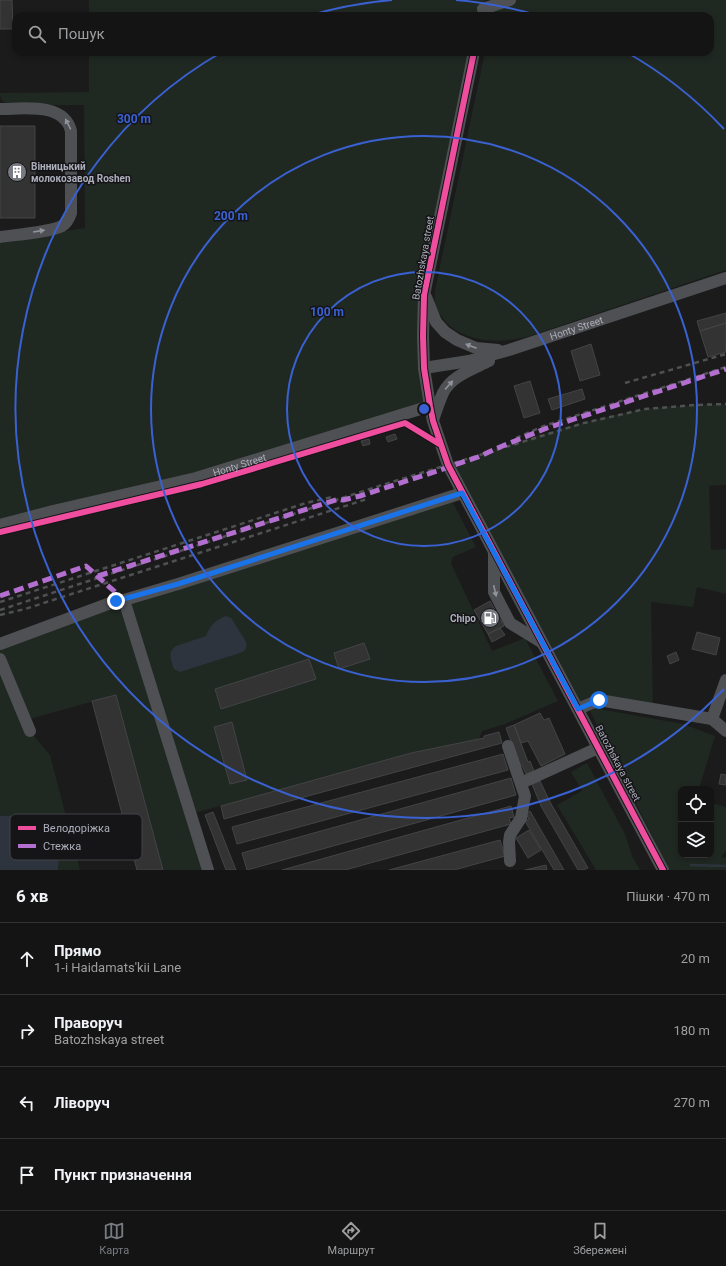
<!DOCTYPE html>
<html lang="uk">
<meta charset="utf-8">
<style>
:root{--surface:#141414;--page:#212122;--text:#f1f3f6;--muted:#9d9ea0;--line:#333334;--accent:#797b83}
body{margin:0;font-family:Roboto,sans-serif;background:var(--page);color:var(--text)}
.controls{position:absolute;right:12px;bottom:12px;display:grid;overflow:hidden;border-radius:8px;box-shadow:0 2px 6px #0003}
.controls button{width:36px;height:36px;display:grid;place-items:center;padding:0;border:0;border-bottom:1px solid var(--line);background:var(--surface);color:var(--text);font:20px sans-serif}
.stop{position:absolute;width:12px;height:12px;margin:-9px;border:3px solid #1a73e8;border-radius:50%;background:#fff}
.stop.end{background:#1a73e8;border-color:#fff;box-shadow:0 1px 4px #0008}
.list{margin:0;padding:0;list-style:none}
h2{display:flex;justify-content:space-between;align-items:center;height:52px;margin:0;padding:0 16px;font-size:17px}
h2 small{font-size:13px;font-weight:400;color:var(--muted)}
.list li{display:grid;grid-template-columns:26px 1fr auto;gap:12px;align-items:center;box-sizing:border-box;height:72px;padding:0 16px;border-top:1px solid var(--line)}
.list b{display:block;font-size:15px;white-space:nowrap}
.list p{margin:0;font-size:13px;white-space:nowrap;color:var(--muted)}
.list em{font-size:13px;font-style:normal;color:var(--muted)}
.icon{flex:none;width:22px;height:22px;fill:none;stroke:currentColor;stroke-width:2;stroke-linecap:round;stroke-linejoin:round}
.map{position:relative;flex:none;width:726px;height:870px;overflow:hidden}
.search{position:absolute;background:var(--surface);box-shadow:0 2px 6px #0003;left:12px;right:12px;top:12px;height:44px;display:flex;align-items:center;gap:10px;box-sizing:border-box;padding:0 14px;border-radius:12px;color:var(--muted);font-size:15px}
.sheet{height:340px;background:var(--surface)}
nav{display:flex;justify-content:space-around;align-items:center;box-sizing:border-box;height:56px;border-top:1px solid var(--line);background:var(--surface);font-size:11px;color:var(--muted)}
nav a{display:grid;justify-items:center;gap:2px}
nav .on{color:var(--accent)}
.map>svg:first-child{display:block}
</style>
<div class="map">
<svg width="726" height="870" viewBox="0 0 726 870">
<rect width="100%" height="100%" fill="#1b1b1b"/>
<path fill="#202822" d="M 89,0 L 485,0 L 482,16 L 89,16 Z
M 508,0 L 726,0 L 726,270 L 530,336 C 504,343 472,344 450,326 C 444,321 439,312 434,306 L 435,290 L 485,52 L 710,52 L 710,16 L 492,16 L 495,5 Z
M 89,52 L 474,52 L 424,295 L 430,406 L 196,478 L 0,525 L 0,241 L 85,228 L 84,105 L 9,105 C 4,102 0,100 0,93 L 89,92 Z
M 726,404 L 726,485 L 709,486 L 711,550 L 726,549 L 726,594 L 697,587 L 693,607 L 651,602 L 653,709 L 599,700 L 578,709 L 448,465 C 506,445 569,424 629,412 C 661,406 694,405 726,404 Z
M 450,497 L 476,547 L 453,557 L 451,563 L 492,651 L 525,638 L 558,701 L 505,724 L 482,731 L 479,739 L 411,753 L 191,814 L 208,870 L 163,870 L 116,695 L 26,720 L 30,731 L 50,755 L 80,870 L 58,870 L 59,858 L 56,828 L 0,816 L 0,644 Z
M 594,708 L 683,724 L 715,736 L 699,789 L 681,789 L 681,855 L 711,855 L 711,803 L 726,807 L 726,851 L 721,857 L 726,858 L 726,870 L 669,870 L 590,711 Z
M 587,763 L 625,834 L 632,856 L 640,870 L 596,870 L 557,805 L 582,791 L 571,772 Z"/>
<path fill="#2d343d" d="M 226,616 L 231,618 C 234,622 236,626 238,629 C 243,637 251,645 243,652 L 183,671 L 180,672 L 174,669 C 171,661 167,652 176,646 L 206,636 C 210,626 215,620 226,616 Z
M 37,815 L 51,817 C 59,833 60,852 58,870 L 0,870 L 0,816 Z"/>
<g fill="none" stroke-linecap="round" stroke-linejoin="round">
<path stroke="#2d343d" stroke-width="2.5" d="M 691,865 L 726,866"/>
</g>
<path fill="#333" stroke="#434447" d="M 0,0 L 12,0 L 13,29 L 0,29 Z
M 0,126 L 35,126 L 35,218 L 0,218 Z
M 726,313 L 726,323 L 700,331 L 697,321 Z
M 726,323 L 726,352 L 708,357 L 700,331 Z
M 591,344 L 600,375 L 580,381 L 571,351 Z
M 530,381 L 540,413 L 524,418 L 514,386 Z
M 582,389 L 585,399 L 552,410 L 548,399 Z
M 395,434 L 397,439 L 388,442 L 386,437 Z
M 369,439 L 370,444 L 363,446 L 361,441 Z
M 490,601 L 504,626 L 488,634 L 474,610 Z
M 500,628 L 505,635 L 492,642 L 488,634 Z
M 697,632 L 720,638 L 716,655 L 692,649 Z
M 364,643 L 370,659 L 339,669 L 334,653 Z
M 676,652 L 679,660 L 670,664 L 667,656 Z
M 309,659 L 316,679 L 221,709 L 215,689 Z
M 116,695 L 163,870 L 137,870 L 92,701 Z
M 540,713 L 544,720 L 549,718 L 565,754 L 541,766 L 528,741 L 521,743 L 514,725 Z
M 232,722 L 247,780 L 230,784 L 214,727 Z
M 514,725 L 528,762 L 530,761 L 534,771 L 526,774 L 522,765 L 520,765 L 506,728 Z
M 499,732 L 502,743 L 224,819 L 221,806 L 411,753 L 479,739 L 484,738 L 484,736 Z
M 503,754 L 508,770 L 237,844 L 232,827 Z
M 721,774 L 726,775 L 726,785 L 719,784 Z
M 511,778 L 516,795 L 247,870 L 242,853 Z
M 540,781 L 550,802 L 588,868 L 583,870 L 578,870 L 541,806 L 532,784 Z
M 511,806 L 514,817 L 509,818 L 511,824 L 345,870 L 282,870 Z
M 530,811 L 564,870 L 554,870 L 525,821 L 529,819 L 526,814 Z
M 213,812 L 236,870 L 226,870 L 205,815 Z
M 529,830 L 541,850 L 528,858 L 516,838 Z
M 500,840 L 505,856 L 454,870 L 389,870 Z
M 546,865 L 547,870 L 525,870 Z"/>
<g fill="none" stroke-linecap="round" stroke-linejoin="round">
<g stroke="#4e5054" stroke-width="12">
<path d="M 483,9 L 510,0"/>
<path d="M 474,52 L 424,295 L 423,336 L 424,368 L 430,406 L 433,421 L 448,465 L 663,870"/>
<path d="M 0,109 C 23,109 64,102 71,131 L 71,213 C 69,219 67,223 62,226 C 52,232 13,235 0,237"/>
<path d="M 426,297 L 436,322 L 445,332 L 457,340 L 476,348 L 498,350"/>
<path id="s1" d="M 424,368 L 469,361 L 509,350 L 726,278"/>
<path d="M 433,420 C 436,411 439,402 443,393 C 451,376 473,369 489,361"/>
<path id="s2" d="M 0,525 L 53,511 L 196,478 L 430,406"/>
<path d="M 494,554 L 494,592 L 510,623 L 541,642"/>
<path d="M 0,644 L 116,601 L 124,600"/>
<path d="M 0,659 L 30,731"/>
<path d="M 578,709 L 599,700 L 712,719 L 726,731"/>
<path d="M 712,719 L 726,680"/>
<path d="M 508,746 L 525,796 L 521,818 L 510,835 L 509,842 L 510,861"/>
<path d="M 521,783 L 598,748"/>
<path d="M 208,870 L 124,600 L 178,584 L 462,493"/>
</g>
<path stroke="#4e5052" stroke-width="2.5" stroke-dasharray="5 4" stroke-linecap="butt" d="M 625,383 L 726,354
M 516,438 L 544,426 L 726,367
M 0,602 L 306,503 L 332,497
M 0,610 L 382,485 L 584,423 L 645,409 L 695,405 L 726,404
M 0,615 L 25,609 L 367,499"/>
<path stroke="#b36fd0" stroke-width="5" stroke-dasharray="10 5" stroke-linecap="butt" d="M 98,576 L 326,503 L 339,499 L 343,500 L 360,496 L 428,474 L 478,457 L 500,447 L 547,428 L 726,369
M 0,596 L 86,566 L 124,600"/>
<defs>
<path id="cycleway" d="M 474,52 L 424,295 L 423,336 L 424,368 L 430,406 L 433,421 L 448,465 L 663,870
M 0,532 L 202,484 L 405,423 L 441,445"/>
</defs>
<use href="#cycleway" stroke="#151417" stroke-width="8"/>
<use href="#cycleway" stroke="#ef4d9e" stroke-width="6"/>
</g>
<defs><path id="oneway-solid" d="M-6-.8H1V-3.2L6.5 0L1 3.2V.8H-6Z"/></defs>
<g fill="#90929c">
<use href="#oneway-solid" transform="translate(68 124) rotate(-117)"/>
<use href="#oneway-solid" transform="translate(39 231) rotate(-9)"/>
<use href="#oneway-solid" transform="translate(471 346) rotate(-159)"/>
<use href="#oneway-solid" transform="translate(449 385) rotate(-48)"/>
<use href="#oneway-solid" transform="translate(495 591) rotate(77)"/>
</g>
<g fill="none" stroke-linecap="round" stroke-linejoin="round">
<path stroke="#1a73e8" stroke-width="5" d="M 116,601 L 178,584 L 462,493 L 578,709 L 599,700"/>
</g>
<g fill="none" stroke="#3a61d2" stroke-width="2">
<circle cx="424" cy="409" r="137"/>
<circle cx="424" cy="409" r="273"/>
<path d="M724 689A410 410 0 1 1 222 52M308 16A410 410 0 0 1 392 0M456 0A410 410 0 0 1 540 16M626 52A410 410 0 0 1 724 129"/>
</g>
<defs>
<symbol id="building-disc" viewBox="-11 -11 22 22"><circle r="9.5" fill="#797b83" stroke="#151417"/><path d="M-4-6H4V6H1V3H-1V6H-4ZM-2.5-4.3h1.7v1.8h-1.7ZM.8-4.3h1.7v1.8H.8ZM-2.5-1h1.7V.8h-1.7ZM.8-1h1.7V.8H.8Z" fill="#fff"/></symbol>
<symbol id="fuel-disc" viewBox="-11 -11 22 22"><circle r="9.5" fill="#797b83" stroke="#151417"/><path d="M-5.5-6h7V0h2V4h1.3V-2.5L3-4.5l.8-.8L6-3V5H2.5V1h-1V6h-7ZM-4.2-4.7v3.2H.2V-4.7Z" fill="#fff"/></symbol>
</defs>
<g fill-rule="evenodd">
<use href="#building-disc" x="6" y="161" width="22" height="22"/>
<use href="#fuel-disc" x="479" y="607" width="22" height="22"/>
</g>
<g text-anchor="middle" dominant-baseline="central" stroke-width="3" stroke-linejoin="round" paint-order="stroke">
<g font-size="10" font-weight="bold" fill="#acafbb" stroke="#151417" text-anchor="start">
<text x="31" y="166">Вінницький<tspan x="31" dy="12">молокозавод Roshen</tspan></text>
<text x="476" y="618" text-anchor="end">Chipo</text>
</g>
<g font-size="10" fill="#acafbb" stroke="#151417">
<text transform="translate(423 258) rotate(-80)">Batozhskaya street</text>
<text stroke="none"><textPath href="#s1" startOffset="158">Honty Street</textPath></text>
<text stroke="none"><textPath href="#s2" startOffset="247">Honty Street</textPath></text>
<text transform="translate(618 763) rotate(62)">Batozhskaya street</text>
</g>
</g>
<rect x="10" y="814" width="132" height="46" rx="6" fill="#151417" stroke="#424248" stroke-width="1"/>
<rect x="18" y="826" width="18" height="4" fill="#ef4d9e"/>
<rect x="18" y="844" width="18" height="4" fill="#b36fd0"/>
<g font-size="11" fill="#acafbb">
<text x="43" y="832">Велодоріжка</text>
<text x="43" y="850">Стежка</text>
</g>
<circle cx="424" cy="409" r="6" fill="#3a61d2" stroke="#151417" stroke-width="2"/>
<g font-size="12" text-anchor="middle" font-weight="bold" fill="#3a61d2" stroke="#151417" stroke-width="3" stroke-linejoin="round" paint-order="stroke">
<text x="134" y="123">300 m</text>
<text x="231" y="220">200 m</text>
<text x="327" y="316">100 m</text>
</g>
</svg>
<div class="controls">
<button><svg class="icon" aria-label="locate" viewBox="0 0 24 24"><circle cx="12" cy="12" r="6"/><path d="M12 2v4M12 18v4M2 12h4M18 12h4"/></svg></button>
<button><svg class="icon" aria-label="layers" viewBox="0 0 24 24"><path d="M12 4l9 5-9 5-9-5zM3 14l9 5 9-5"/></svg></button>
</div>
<div class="stop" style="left:599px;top:700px"></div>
<div class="stop end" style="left:116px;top:601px"></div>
<div class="search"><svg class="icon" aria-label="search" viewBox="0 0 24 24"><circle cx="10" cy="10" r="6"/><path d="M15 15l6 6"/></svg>Пошук</div>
</div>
<section class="sheet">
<h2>6 хв<small>Пішки · 470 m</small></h2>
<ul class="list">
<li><svg class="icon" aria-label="ahead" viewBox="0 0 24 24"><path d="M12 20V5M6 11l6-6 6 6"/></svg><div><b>Прямо</b><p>1-i Haidamats'kii Lane</p></div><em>20 m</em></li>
<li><svg class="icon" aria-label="right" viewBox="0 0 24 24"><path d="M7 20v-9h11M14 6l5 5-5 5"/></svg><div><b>Праворуч</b><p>Batozhskaya street</p></div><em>180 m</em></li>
<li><svg class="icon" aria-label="left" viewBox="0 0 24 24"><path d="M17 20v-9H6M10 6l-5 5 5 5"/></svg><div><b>Ліворуч</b></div><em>270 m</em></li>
<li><svg class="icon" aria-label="arrive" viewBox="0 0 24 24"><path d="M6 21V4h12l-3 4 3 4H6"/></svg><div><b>Пункт призначення</b></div></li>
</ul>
</section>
<nav>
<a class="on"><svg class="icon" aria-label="map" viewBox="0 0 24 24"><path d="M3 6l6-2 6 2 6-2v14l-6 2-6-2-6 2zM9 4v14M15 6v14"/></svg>Карта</a>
<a><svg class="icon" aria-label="directions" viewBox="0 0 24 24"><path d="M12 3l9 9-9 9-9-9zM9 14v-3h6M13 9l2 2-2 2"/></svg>Маршрут</a>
<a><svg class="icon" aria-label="saved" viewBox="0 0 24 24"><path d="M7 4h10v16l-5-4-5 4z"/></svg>Збережені</a>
</nav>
